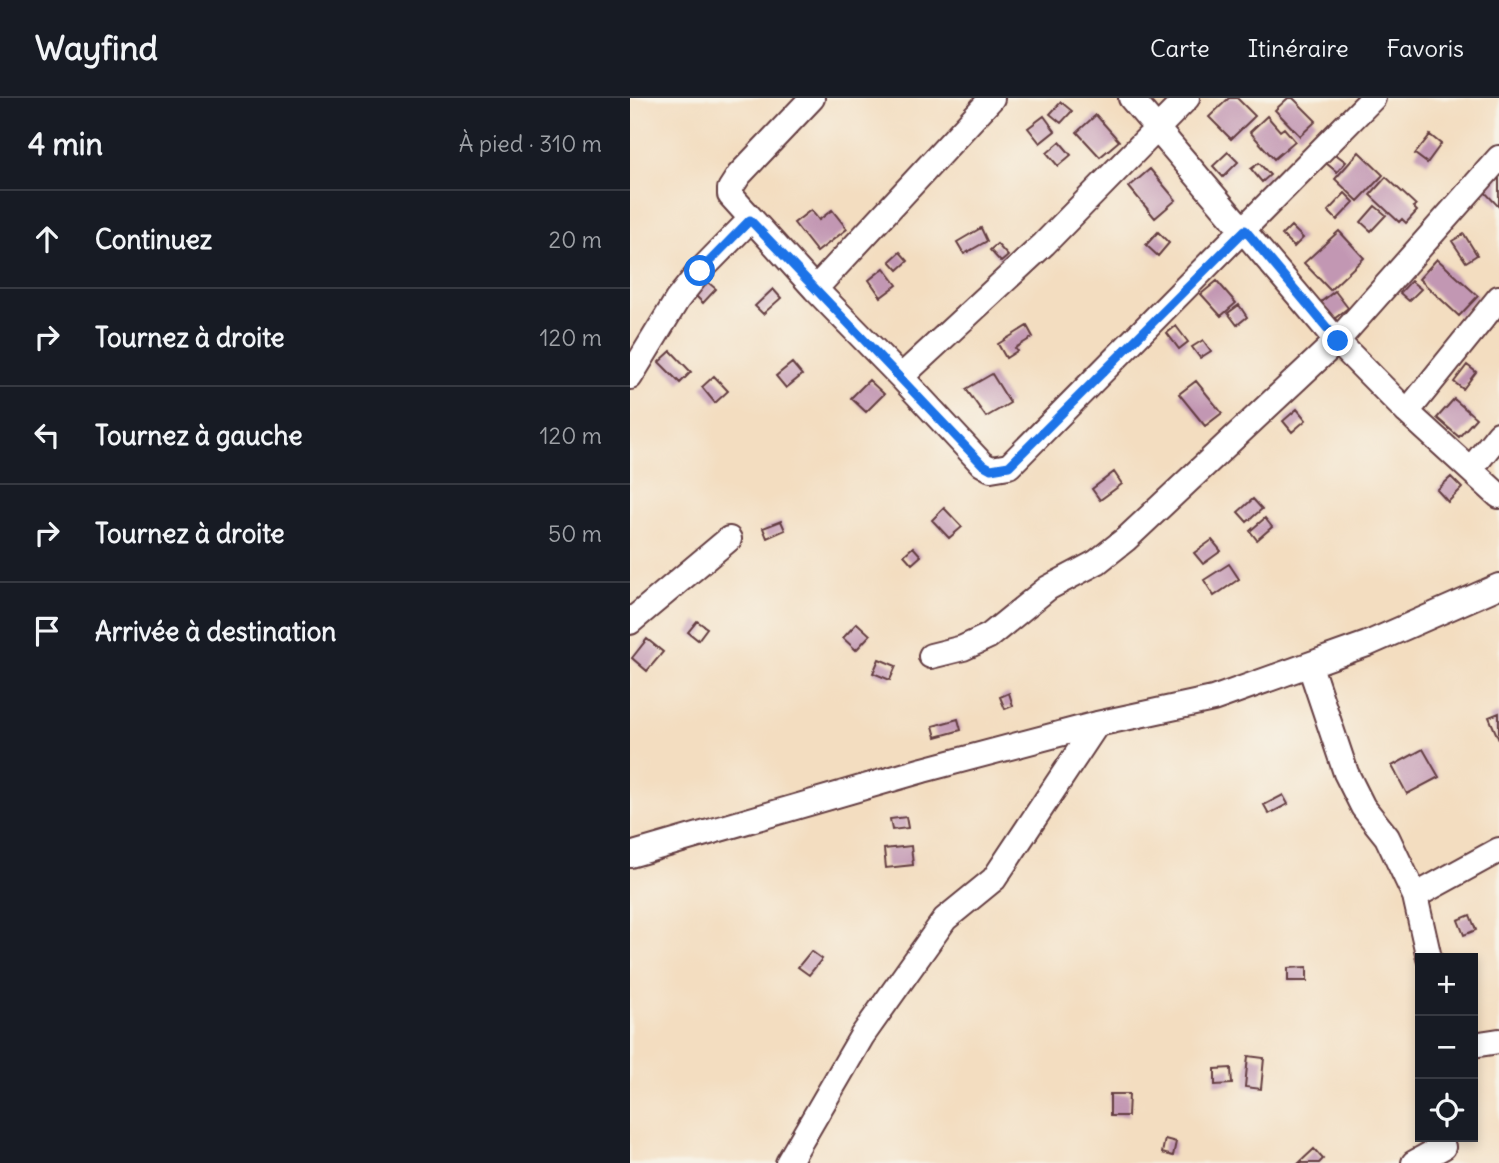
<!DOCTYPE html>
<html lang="fr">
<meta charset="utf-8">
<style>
:root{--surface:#171b24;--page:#20242c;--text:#f1f3f6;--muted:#9ea1a6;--line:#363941}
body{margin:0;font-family:Delius,sans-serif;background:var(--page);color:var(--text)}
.controls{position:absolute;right:21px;bottom:21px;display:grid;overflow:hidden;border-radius:0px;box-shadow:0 4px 10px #0003}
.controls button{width:63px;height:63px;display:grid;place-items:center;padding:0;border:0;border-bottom:2px solid var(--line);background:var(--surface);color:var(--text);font:35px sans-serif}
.stop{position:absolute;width:21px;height:21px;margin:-16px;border:5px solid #1a73e8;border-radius:50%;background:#fff}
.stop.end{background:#1a73e8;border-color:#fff;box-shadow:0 2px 7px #0008}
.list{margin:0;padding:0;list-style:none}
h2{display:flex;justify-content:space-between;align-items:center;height:91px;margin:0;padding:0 28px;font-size:30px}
h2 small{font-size:23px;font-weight:400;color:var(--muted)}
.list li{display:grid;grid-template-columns:46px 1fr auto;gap:21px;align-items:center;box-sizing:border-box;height:98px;padding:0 28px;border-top:2px solid var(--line)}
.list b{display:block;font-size:26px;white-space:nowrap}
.list em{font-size:23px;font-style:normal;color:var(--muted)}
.icon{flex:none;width:38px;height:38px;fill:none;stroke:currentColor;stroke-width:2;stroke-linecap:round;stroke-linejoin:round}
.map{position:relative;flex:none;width:869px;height:1065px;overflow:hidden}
header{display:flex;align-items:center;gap:42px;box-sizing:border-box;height:98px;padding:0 35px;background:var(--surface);border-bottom:2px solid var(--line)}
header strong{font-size:33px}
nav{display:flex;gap:38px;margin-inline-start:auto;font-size:24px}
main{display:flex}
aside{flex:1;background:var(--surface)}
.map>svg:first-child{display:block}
</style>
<header>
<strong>Wayfind</strong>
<nav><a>Carte</a><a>Itinéraire</a><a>Favoris</a></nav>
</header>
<main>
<aside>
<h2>4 min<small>À pied · 310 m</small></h2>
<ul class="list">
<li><svg class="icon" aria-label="ahead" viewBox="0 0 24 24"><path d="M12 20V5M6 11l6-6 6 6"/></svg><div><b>Continuez</b></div><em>20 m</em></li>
<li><svg class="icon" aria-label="right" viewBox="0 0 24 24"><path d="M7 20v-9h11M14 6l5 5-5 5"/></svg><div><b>Tournez à droite</b></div><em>120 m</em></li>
<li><svg class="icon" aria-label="left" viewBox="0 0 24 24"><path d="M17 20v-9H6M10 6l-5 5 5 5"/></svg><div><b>Tournez à gauche</b></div><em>120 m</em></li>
<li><svg class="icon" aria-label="right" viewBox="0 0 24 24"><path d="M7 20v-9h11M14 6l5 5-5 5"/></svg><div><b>Tournez à droite</b></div><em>50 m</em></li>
<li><svg class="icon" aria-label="arrive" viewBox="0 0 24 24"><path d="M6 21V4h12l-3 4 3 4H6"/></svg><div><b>Arrivée à destination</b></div></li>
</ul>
</aside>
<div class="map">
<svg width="869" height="1065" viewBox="0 0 869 1065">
<rect width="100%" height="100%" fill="#f7f3e8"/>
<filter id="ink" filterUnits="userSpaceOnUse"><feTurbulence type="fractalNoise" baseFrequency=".0143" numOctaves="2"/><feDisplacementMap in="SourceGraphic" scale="14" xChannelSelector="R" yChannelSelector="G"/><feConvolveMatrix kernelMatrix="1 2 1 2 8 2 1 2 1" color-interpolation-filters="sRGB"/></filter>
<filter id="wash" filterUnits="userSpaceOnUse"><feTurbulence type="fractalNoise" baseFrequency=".00686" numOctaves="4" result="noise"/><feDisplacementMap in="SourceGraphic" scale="28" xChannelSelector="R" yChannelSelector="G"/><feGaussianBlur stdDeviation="1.57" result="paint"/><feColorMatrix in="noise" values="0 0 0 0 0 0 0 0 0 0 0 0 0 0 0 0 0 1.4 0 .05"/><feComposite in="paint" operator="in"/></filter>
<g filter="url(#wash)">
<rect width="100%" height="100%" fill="#f3ddc0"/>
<g id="blocks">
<path fill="#c297b3" d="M 599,0 L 607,0 L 625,18 L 601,41 L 579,19 Z
M 658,0 L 663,0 L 686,23 L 670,38 L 645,12 Z
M 431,4 L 442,13 L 431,25 L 420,16 Z
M 466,17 L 489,43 L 470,59 L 447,34 Z
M 414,18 L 425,33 L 410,45 L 398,30 Z
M 637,18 L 650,33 L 654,30 L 665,43 L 644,61 L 620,34 Z
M 800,37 L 811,46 L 797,65 L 785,56 Z
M 430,44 L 441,57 L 428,68 L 417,55 Z
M 598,54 L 608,64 L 593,79 L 583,68 Z
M 729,54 L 753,77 L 728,103 L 705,81 Z
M 704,55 L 716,64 L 707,74 L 696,65 Z
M 629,65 L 640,77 L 632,84 L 621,71 Z
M 869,70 L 869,109 L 850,89 Z
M 520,71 L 546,102 L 525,120 L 499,89 Z
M 756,79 L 786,107 L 783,109 L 787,113 L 776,125 L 772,121 L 769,124 L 740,97 Z
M 715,95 L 724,104 L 707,122 L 698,113 Z
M 745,108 L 756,117 L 741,133 L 731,124 Z
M 181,112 L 189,122 L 202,112 L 217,131 L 187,154 L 164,125 Z
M 661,128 L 673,140 L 664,149 L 652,137 Z
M 351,130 L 357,143 L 334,156 L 327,144 Z
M 709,133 L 734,160 L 700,192 L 674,165 Z
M 528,134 L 539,145 L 528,158 L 516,147 Z
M 834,136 L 847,157 L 836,164 L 822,143 Z
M 367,146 L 378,158 L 371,164 L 360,152 Z
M 270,154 L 278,163 L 268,172 L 260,163 Z
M 807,161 L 848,198 L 829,218 L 789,181 Z
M 254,170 L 267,187 L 251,199 L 239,182 Z
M 74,181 L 86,191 L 73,205 L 62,194 Z
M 587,183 L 606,205 L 591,218 L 571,196 Z
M 781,183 L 791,191 L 779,203 L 770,195 Z
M 143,191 L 151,200 L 133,216 L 125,208 Z
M 705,193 L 718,210 L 704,221 L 691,204 Z
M 609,207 L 617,219 L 607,227 L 598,215 Z
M 397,228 L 403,239 L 385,250 L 387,253 L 376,260 L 368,246 Z
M 546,228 L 558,244 L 549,251 L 537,235 Z
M 573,242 L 581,253 L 570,260 L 562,249 Z
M 41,253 L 61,274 L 50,285 L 29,264 Z
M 162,265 L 172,277 L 156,290 L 146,278 Z
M 837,267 L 846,274 L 833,291 L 824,284 Z
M 362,276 L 380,305 L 356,319 L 336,291 Z
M 84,278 L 98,293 L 85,305 L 72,289 Z
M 239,282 L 254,296 L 236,314 L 221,300 Z
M 566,283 L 592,315 L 575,328 L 549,296 Z
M 824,301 L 846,320 L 829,339 L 807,320 Z
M 667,311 L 676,322 L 662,334 L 653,323 Z
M 484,374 L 492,386 L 470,402 L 462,391 Z
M 821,379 L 832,390 L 818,404 L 807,392 Z
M 623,401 L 632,411 L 617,424 L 608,414 Z
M 314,410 L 332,429 L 319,440 L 302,422 Z
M 635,420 L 642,429 L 627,442 L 620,433 Z
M 151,423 L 155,432 L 137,440 L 133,430 Z
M 582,442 L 591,453 L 573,466 L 564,455 Z
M 283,449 L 291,458 L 282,466 L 274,457 Z
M 599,466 L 609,481 L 584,498 L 574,482 Z
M 67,523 L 77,530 L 68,542 L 58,534 Z
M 227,525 L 240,537 L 226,552 L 213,540 Z
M 17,541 L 33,554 L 17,573 L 2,560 Z
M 249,561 L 266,568 L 260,582 L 243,575 Z
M 379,595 L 383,608 L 375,611 L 370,599 Z
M 869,615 L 869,642 L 859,619 Z
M 328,621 L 331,632 L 306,639 L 303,628 Z
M 793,651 L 809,679 L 777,696 L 762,668 Z
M 653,697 L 658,706 L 639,716 L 634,707 Z
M 276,719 L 278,730 L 262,732 L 260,721 Z
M 281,748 L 283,767 L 256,770 L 254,751 Z
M 840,817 L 846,832 L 834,837 L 828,822 Z
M 181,853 L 192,861 L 179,877 L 168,869 Z
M 677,869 L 677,883 L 658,883 L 658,870 Z
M 618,958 L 634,960 L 631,991 L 615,989 Z
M 601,970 L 602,986 L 585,987 L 585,971 Z
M 480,996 L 499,996 L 498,1018 L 480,1018 Z
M 535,1041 L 546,1044 L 543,1058 L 532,1055 Z
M 684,1051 L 693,1061 L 689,1065 L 669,1065 Z"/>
</g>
</g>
<g filter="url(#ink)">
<use href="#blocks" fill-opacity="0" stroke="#633c41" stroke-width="2"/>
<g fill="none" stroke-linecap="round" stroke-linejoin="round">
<defs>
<path id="minor" d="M 182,0 L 109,77 L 100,91 L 100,97 L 185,191 L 271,279 L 414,146 L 557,0
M 501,0 L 707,243 L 777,314 L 869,398
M 185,191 L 362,0
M 0,279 L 47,202 L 70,173 L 120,122
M 271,279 L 352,366 L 361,371 L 379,368 L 743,0
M 777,314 L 869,200
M 841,371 L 869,336
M 0,524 L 99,441
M 301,558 L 333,550 L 359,538 L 418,490 L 467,464 L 496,441 L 707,243 L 869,60
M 680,568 L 716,675 L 733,709 L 757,739 L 785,798 L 799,860
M 0,757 L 293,672 L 467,626 L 583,601 L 737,546 L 869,488
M 785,798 L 869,752
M 843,947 L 869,943
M 158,1065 L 232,938 L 315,821 L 364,781 L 467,626
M 784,1065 L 813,1049"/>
</defs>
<use href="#minor" stroke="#633c41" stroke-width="28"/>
<use href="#minor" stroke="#fff" stroke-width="24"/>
</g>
</g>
<g fill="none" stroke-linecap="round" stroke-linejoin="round" filter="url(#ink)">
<path stroke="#1a73e8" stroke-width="9" d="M 70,173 L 120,122 L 352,366 L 361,371 L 379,368 L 615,132 L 708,243"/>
</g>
</svg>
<div class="controls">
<button>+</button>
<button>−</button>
<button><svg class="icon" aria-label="locate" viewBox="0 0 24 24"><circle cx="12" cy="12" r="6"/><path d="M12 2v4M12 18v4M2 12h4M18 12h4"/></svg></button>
</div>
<div class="stop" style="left:70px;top:173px"></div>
<div class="stop end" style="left:708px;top:243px"></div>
</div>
</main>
